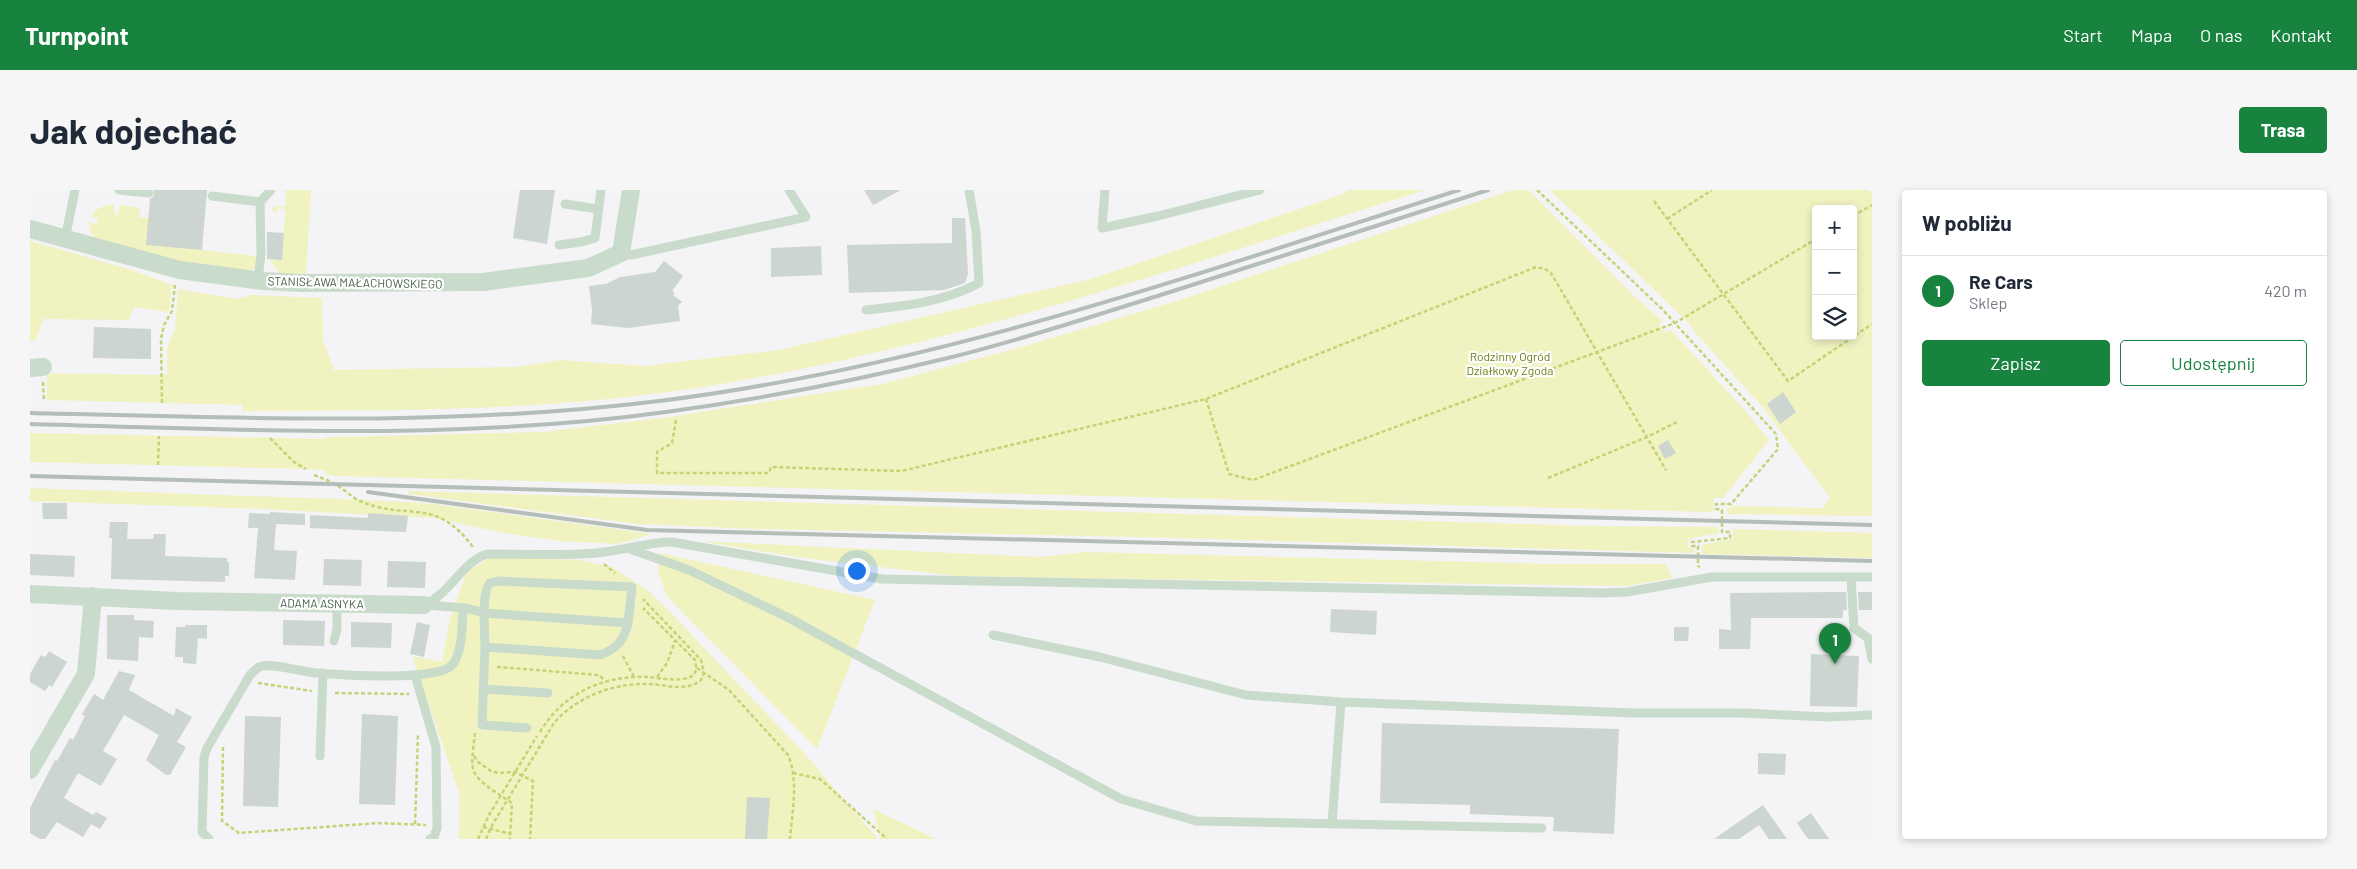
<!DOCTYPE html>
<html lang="pl">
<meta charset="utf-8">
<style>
:root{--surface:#fff;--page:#f6f6f7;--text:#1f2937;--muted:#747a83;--line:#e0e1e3;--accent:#18833f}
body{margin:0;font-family:Barlow,sans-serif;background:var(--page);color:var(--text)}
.controls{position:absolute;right:15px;top:15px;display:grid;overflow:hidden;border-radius:5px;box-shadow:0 2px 8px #0003}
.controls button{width:45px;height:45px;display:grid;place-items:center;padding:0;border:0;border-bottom:1px solid var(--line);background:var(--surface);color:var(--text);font:25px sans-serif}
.you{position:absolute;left:826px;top:380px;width:18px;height:18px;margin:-12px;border:4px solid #fff;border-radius:50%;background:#1a73e8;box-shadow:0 0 0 8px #1a73e833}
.badge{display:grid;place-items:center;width:32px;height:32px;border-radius:50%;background:var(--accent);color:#fff;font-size:16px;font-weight:700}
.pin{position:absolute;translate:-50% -41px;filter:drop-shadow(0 1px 2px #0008)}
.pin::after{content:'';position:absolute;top:26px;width:18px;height:15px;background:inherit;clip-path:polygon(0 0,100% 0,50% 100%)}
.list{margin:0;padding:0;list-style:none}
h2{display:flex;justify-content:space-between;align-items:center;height:65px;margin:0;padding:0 20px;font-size:21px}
h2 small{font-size:16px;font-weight:400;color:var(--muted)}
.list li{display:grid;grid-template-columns:32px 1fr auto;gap:15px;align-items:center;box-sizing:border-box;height:70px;padding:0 20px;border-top:1px solid var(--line)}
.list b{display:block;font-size:19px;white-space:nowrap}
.list p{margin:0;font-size:16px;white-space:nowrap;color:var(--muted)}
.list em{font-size:16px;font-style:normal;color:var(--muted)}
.actions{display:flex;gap:10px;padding:15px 20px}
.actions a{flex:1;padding:11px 0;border:1px solid var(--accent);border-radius:5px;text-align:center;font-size:18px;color:var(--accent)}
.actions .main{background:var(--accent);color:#fff}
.icon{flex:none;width:28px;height:28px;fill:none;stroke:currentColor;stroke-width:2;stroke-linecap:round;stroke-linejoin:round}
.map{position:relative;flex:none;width:1842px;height:649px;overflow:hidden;border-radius:5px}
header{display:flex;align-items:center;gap:30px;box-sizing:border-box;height:70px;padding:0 25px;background:var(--accent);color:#fff}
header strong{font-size:24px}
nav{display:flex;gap:28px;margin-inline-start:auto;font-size:18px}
.intro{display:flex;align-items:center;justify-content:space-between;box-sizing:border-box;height:120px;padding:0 30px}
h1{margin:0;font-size:35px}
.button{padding:12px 22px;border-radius:5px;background:var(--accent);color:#fff;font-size:18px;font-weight:700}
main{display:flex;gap:30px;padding:0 30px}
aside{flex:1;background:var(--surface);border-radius:5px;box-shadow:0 2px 8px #0003}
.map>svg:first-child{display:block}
</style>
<header>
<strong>Turnpoint</strong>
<nav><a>Start</a><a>Mapa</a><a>O nas</a><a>Kontakt</a></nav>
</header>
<div class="intro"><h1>Jak dojechać</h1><a class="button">Trasa</a></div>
<main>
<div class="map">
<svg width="1842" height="649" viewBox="0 0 1842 649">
<rect width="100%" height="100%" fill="#f4f3f5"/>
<path fill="#f0f3c0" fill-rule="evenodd" d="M 256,0 L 281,0 L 276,86 L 250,83 L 239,70 L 252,70 L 255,23 L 254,19 L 248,18 L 247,22 L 241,21 L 244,16 L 255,17 Z
M 1317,0 L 1395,0 C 1159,74 924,156 679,196 C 525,221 368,221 212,221 L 212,215 L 17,210 L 17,183 L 137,185 L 137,160 L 145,139 L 148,99 L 206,109 L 222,105 L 292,108 L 293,150 L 304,180 L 487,177 L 531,170 L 614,176 L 749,160 L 1061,89 L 1316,3 Z
M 1483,0 L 1498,0 L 1604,106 L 1632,130 L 1629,136 L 1635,142 L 1641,140 L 1717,223 L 1739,250 L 1693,308 L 1684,308 L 1683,322 L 304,286 L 296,285 L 295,280 L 276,279 L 0,272 L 0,243 L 296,249 L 296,247 L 305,247 L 513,242 L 639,227 L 852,194 L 988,158 L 1140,113 Z
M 1520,0 L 1842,0 L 1842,326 L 1697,324 L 1697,318 L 1706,316 L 1792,318 L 1800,308 L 1731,215 L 1663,140 L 1660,134 ZM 1786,19 L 1823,19 L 1823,146 L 1786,146 Z
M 76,15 L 84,15 L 84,24 L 88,25 L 90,15 L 110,18 L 109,27 L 119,28 L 172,60 L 225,66 L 228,67 L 228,75 L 219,82 L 161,75 L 66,49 L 60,41 L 59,32 L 67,34 L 68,28 L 61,27 L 66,20 Z
M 0,51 L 102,80 L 142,95 L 139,122 L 104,117 L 99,130 L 13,129 L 6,150 L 0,152 Z
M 0,298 L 361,311 L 403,314 L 623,344 L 587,354 L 531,351 L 473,343 L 405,328 L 231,319 L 0,311 Z
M 378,301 L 1565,336 L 1688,337 L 1689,343 L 1658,349 L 1658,357 L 1664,359 L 1664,363 L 1108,347 L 727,339 L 607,334 L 378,304 Z
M 1703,339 L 1842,343 L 1842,368 L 1672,364 L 1672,355 L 1703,349 Z
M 670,351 L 1010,367 L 1056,362 L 1523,374 L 1636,374 L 1642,388 L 1597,396 L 926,386 L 767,367 Z
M 630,363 L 845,410 L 787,559 L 636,405 L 628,381 Z
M 461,367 L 550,370 L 582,377 L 616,399 L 642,424 L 773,562 L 848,649 L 429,649 L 429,602 L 382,466 L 412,472 L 420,429 L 437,382 Z
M 843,619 L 906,649 L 850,649 Z"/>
<path fill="#ccd5cf" d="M 124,0 L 177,0 L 172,60 L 116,55 L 120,9 L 124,6 Z
M 490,0 L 525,0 L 517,54 L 483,48 Z
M 834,0 L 871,0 L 843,15 Z
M 922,28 L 935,28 L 938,84 L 935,93 L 914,100 L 819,103 L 817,55 L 922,53 Z
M 237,42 L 254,43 L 252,70 L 237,69 Z
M 791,56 L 792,85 L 741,87 L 741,58 Z
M 634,71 L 653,86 L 642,101 L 645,103 L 643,105 L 652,112 L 648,116 L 650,131 L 598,138 L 561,134 L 562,120 L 559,96 L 576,94 L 590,87 L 625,82 Z
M 64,137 L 121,139 L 121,169 L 63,168 Z
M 1753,202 L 1766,222 L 1750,234 L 1737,214 Z
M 1638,250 L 1646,263 L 1635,269 L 1628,256 Z
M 12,313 L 37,313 L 37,329 L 13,329 Z
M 240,322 L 275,324 L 275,335 L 246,334 L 244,360 L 267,361 L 265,390 L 224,388 L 228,338 L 218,338 L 219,323 L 240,324 Z
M 338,323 L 378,326 L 376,342 L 280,338 L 280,325 L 338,328 Z
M 80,332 L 98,332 L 97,349 L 123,349 L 124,344 L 136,344 L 135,366 L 197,368 L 197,372 L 199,372 L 199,386 L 195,386 L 195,392 L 81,389 L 82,348 L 79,348 Z
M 0,364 L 45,366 L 44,387 L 0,385 Z
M 294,369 L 332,370 L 331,396 L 293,395 Z
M 358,371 L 396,372 L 395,398 L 357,397 Z
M 1816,402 L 1817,420 L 1813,420 L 1813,428 L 1721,428 L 1720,459 L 1689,459 L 1689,439 L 1701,440 L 1700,403 Z
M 1828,402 L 1842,402 L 1842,420 L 1829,420 Z
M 1301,419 L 1347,421 L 1346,445 L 1300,442 Z
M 77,425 L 104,425 L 104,430 L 124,431 L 123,448 L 109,447 L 108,471 L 77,469 Z
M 253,430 L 295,431 L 294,456 L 253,455 Z
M 321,432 L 362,433 L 361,458 L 321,457 Z
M 387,432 L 400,435 L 394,467 L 380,464 Z
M 155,435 L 177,435 L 177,449 L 168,448 L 166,474 L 153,473 L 153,467 L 145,467 L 146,437 L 155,437 Z
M 1644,437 L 1659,437 L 1658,451 L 1644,451 Z
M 19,461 L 37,472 L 22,497 L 19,495 L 15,501 L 0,492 L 0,484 L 11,465 L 15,467 Z
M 1781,464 L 1829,466 L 1827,517 L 1780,516 Z
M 89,481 L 105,485 L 99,500 L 144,526 L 146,518 L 162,527 L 147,552 L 156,557 L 140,585 L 136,585 L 116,570 L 129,545 L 94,525 L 73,561 L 87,569 L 71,596 L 48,583 L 34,608 L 63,625 L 66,622 L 77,628 L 70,639 L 61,634 L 53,647 L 27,632 L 15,649 L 10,649 L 0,643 L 0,618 L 25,570 L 27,571 L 40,548 L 43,550 L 55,526 L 52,524 L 64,504 L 73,510 Z
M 332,524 L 368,526 L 365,615 L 329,614 Z
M 215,526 L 251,527 L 248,617 L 213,616 Z
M 1352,533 L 1589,539 L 1584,644 L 1523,641 L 1524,627 L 1440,624 L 1440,615 L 1350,613 Z
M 1728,563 L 1756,564 L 1755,585 L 1728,584 Z
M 717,607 L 740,608 L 737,649 L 715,649 Z
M 1733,615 L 1757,649 L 1739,649 L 1729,635 L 1709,649 L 1684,649 Z
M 1781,623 L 1799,649 L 1778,649 L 1767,633 Z"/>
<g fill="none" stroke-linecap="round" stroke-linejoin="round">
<path stroke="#c2d475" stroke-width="2.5" stroke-dasharray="4 2.5" stroke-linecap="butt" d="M 1507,0 L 1632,119 L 1746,244 L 1748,259 L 1701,314 L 1686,314 L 1686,319 L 1692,320 L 1692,342 L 1700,342 L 1700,348 L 1662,352 L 1662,356 L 1668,356 L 1668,376 L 1670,377
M 1624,11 L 1758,191 L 1842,134
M 1823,26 L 1842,15
M 1637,29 L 1682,0
M 13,192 L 14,210
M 1176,209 L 1199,284 L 1223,290 L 1645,133 L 1786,49
M 132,213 L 131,149 L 134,135 L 142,121 L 145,95
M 646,230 L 642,253 L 627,262 L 627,283 L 739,283 L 741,277 L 871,281 L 1176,209 L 1506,77 L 1515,79 L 1521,83 L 1636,280
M 240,248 L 264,272 L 276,279
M 128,275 L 129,246
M 284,285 C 291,288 298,290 305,294 C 314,299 321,307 330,311 C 378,332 404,305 443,357
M 1518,288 L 1617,247 L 1647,232
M 574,374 L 585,383
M 593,466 L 604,487
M 467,477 L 569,485 L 575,491
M 667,478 L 699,500 L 758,565 C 769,590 762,622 760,649
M 627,487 L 637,473 L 645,451
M 228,493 L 282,501
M 305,503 L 379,504
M 510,542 C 533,503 574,485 618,487 C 630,488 649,492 660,487 C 668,484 666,477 665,470 L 613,418
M 445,543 C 444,554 441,568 443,579 C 445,591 472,606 482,613 L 480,649
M 193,557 L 192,631 L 209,643 L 348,633 L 396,635
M 444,566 L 448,572 L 461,581 L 469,583 L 485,582 L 503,591 L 500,649
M 763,583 L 790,589 L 857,649
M 385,634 L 388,544
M 453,637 L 481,644
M 448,649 L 459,625 L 507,546
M 456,649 L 461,637 L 524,533 C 548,506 583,493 620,494 C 637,495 657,502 671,490 L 674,483 L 671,470 L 613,409"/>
<path stroke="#c9dbcb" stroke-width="9" d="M 89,0 L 119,3
M 1075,0 L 1072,38 L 1128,26 L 1230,0
M 182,6 L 230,12 L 241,0
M 535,14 L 568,19
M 35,49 L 45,0
M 529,55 L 551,52 L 565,48 L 571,0
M 591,63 L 601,65 L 776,27 L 759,0
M 228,90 L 231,64 L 230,12
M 836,120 C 875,116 914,112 949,93 L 946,41 L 939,0
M 600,359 L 659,380 L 757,427 L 1091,609 L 1166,631 L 1512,638
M 1821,387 L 1824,438 L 1838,448 L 1842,469
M 394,415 C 421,403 432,372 457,364 C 493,364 530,366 566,363 C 592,361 616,352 642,352 L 852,389 L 1574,403 L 1597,402 L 1682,387 L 1842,387
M 396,415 L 436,418 L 454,423 L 598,433 L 602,397 L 468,391 C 465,392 462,392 460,393 C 451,400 455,445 455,457 L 570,465 C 587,459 594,450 598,433
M 963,445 L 1070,467 L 1216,505 L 1311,512
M 304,451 L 307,439 L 307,413
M 455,457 L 452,535 L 497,538
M 385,485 L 406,557 L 407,638 L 404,647 L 400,649
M 453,499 L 518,503
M 290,566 L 293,483
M 1302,633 L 1311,512 L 1604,523 L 1712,523 L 1799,527 L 1842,525
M 179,649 L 172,642 L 174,567 L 177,558 L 220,485 C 223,482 226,479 229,477 C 242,472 271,482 286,483 C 310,485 410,492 423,474 C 433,460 432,434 433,418"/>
<path stroke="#c9dbcb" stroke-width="18" d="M 0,39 L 150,80 L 233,91 L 270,93 L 453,92 L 558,78 L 591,63 L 601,0
M 0,178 L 13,177
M 0,404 L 147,411 L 394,415
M 0,580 L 56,484 L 63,406"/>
<path stroke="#b4bdb7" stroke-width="4" d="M 0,223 C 210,228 420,237 629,211 C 904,177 1166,84 1429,0
M 0,234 C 211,240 425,251 636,222 C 732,209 828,190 922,167 C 995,149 1066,125 1137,103 C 1244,69 1351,34 1458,0
M 0,286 L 1842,335
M 338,302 L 617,340 L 1842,371"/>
</g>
<g text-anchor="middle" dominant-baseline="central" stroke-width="4.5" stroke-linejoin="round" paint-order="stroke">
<g font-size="12" fill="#49624d" stroke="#fff">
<text transform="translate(325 92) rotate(1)">STANISŁAWA MAŁACHOWSKIEGO</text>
<text transform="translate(292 413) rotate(1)">ADAMA ASNYKA</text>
</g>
<g font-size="12" fill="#6a7f11" stroke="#fff">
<text x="1480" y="166">Rodzinny Ogród<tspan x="1480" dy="14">Działkowy Zgoda</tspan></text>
</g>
</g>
</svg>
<div class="controls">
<button>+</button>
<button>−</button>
<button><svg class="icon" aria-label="layers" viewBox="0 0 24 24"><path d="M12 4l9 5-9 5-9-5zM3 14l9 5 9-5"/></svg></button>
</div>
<div class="you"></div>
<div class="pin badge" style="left:1805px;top:474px">1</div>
</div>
<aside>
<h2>W pobliżu<small></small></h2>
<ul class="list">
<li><span class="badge">1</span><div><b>Re Cars</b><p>Sklep</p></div><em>420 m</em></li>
</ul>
<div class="actions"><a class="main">Zapisz</a><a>Udostępnij</a></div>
</aside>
</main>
